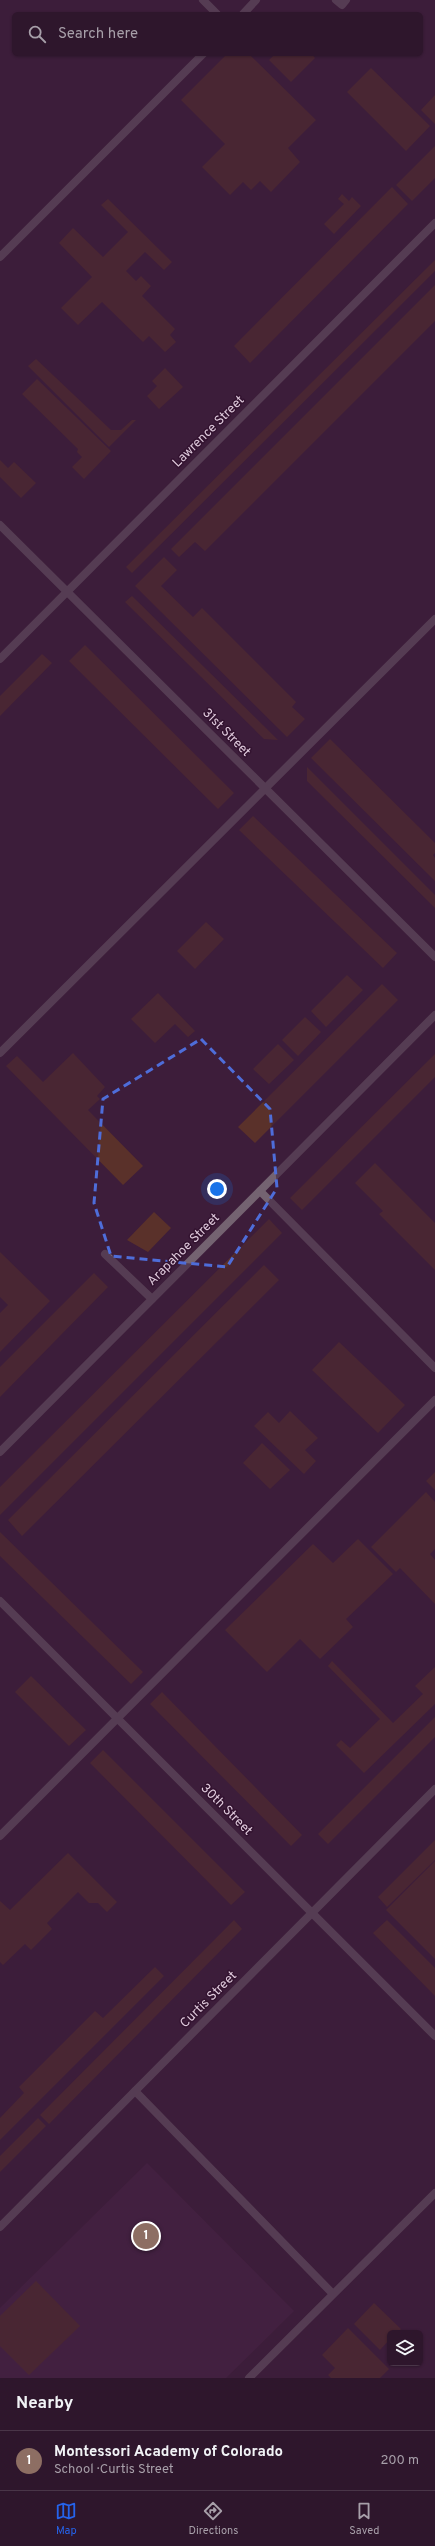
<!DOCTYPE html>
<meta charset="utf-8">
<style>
:root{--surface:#2e162c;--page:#3a2338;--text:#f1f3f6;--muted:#a79fa9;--line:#493548;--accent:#2563eb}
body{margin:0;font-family:Overpass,sans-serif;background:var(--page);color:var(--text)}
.controls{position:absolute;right:12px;bottom:12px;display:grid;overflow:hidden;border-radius:6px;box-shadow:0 1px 3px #0004}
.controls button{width:36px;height:36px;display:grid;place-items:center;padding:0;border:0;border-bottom:1px solid var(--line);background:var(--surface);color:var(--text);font:20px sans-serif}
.you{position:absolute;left:217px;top:1189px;width:14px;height:14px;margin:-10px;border:3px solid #fff;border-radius:50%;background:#1a73e8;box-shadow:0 0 0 6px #1a73e833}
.badge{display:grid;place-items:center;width:26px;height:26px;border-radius:50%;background:var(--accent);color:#fff;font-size:13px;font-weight:700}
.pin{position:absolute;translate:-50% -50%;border:2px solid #fff;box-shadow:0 1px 4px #0006}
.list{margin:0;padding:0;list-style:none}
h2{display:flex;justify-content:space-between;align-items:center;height:52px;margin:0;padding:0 16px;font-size:17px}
h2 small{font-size:13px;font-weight:400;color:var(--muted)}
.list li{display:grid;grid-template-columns:26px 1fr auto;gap:12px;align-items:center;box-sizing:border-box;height:60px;padding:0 16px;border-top:1px solid var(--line)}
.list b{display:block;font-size:15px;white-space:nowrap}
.list p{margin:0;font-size:13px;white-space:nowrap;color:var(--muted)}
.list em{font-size:13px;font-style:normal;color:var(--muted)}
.icon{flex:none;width:22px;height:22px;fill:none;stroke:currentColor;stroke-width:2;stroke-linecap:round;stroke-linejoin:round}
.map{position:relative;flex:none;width:435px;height:2378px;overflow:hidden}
.search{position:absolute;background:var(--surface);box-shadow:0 1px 3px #0004;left:12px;right:12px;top:12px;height:44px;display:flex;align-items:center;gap:10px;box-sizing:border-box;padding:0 14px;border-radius:6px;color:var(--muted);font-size:15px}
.sheet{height:112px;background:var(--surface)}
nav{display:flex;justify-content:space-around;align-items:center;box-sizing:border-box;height:56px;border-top:1px solid var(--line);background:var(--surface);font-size:11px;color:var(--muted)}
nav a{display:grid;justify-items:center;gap:2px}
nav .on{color:var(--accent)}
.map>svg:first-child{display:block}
</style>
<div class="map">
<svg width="435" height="2378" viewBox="0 0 435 2378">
<rect width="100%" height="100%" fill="#3d1d3a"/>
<path fill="#4b2547" d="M 147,2163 L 294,2311 L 226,2378 L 0,2378 L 0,2308 Z"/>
<path fill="#5a312a" d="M 227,54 L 249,54 L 316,120 L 288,148 L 300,162 L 271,192 L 260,181 L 251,190 L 243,182 L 230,195 L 202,167 L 225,144 L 181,100 Z
M 275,54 L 312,54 L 315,58 L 291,82 L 269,60 Z
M 371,68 L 430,126 L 406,151 L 347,92 Z
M 435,95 L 435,124 L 421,110 Z
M 435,146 L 435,178 L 412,201 L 396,185 Z
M 392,187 L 408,204 L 250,363 L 234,346 Z
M 342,194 L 349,201 L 352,197 L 361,206 L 334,234 L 324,224 L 344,204 L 338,199 Z
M 108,199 L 172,262 L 164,270 L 145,252 L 126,271 L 136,281 L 141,276 L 151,286 L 142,296 L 175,329 L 170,335 L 176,342 L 165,352 L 149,336 L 143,342 L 102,302 L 78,325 L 61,308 L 92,277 L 59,243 L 73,228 L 103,257 L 128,232 L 101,205 Z
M 435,260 L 435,271 L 132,573 L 126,567 Z
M 435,285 L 435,321 L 205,551 L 195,542 L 179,557 L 171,549 Z
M 36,359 L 111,430 L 121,430 L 132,420 L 136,420 L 109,447 L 28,366 Z
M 165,368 L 183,387 L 159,409 L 147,396 L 157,386 L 152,381 Z
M 37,379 L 111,451 L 84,479 L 72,467 L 82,457 L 77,452 L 78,449 L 22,394 Z
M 0,460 L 8,468 L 14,462 L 36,483 L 21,498 L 0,477 Z
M 164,557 L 177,570 L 161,586 L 193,617 L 202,608 L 296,702 L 292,707 L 305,719 L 287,737 L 135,586 Z
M 132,596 L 278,740 L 264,739 L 125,602 Z
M 85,645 L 234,793 L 218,809 L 69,661 Z
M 42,654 L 52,663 L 0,716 L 0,696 Z
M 330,739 L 435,843 L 435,853 L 433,855 L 435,858 L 435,881 L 311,758 Z
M 307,767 L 435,895 L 435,908 L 307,781 Z
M 253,816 L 397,953 L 383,968 L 239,830 Z
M 206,922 L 224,939 L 195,969 L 177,951 Z
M 347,975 L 363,990 L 326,1027 L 311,1011 Z
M 382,984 L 398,1000 L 255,1143 L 238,1127 Z
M 158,993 L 195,1031 L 188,1037 L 175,1024 L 155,1043 L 131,1019 Z
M 305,1017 L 321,1032 L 298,1056 L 282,1040 Z
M 278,1044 L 294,1060 L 269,1084 L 253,1069 Z
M 73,1053 L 105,1087 L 97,1096 L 100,1099 L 88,1110 L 143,1166 L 123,1185 L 6,1066 L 17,1056 L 43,1082 Z
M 435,1054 L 435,1077 L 302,1210 L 290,1198 Z
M 375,1163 L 435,1223 L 435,1270 L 379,1214 L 383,1211 L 355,1183 Z
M 154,1212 L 171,1228 L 148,1252 L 127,1240 Z
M 269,1219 L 282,1233 L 0,1515 L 0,1487 Z
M 0,1252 L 50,1301 L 0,1352 L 0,1313 L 8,1305 L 0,1297 Z
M 264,1265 L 279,1280 L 22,1536 L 8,1520 Z
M 94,1273 L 108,1287 L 0,1397 L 0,1367 Z
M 339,1342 L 405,1405 L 378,1433 L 312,1370 Z
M 290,1411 L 318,1438 L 305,1450 L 316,1461 L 304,1474 L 254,1426 L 268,1412 L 279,1423 Z
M 262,1443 L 290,1470 L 270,1489 L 243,1463 Z
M 435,1472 L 435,1490 L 426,1481 Z
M 426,1492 L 435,1502 L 435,1549 L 430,1554 L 435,1560 L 435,1604 L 400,1568 L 396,1572 L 371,1547 Z
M 0,1532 L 143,1672 L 131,1684 L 0,1556 Z
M 358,1539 L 393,1574 L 346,1619 L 353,1627 L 320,1659 L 300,1639 L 267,1672 L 225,1630 L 313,1544 L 333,1563 Z
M 332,1661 L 393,1723 L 423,1694 L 415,1686 L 435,1667 L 435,1704 L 364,1773 L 336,1745 L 341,1740 L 350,1748 L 380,1719 L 328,1666 Z
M 31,1676 L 86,1730 L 69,1746 L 15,1692 Z
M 162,1692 L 302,1835 L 291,1846 L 150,1704 Z
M 435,1717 L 435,1737 L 328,1844 L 318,1834 Z
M 103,1750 L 245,1892 L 231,1905 L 90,1763 Z
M 435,1840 L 435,1860 L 387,1907 L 378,1897 Z
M 68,1853 L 117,1902 L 107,1912 L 98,1903 L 89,1903 L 78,1892 L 47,1923 L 52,1929 L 31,1950 L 25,1944 L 3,1965 L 0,1962 L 0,1901 L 10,1910 Z
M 435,1861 L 435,1959 L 386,1910 Z
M 234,1920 L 242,1929 L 49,2124 L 40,2115 Z
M 387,1920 L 435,1968 L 435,1996 L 373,1933 Z
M 155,1967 L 164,1976 L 0,2140 L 0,2118 L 24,2093 L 19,2087 L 95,2011 L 103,2018 Z
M 38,2118 L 46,2126 L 0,2172 L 0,2156 Z
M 36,2281 L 80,2326 L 29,2375 L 0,2346 L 0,2316 Z
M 374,2303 L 401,2329 L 397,2333 L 390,2333 L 390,2339 L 380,2350 L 354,2324 Z
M 348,2328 L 389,2369 L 380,2378 L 331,2378 L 328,2375 L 335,2368 L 322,2355 Z"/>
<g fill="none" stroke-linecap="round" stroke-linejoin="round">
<path stroke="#746371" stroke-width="8" d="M 203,0 L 217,14
M 336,0 L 342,5 L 346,0
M 243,14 L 256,0
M 0,257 L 203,54
M 0,1053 L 435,619
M 260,1191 L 435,1368
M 105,1254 L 152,1299
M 0,1836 L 435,1400
M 135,2091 L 333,2294
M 249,2378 L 435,2193"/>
<path stroke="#746371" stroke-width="8" d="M 0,525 L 435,957
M 0,1601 L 435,2036
M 0,2227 L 435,1789"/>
<path stroke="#746371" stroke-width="8" d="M 0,659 L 435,223
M 0,1452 L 435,1015"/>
</g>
<path d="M0 0H435V2378H0ZM 201,1039 L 270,1109 L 277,1188 L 227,1267 L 111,1256 L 94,1203 L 103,1099 Z" fill="#3d1d3a" fill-opacity=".55" fill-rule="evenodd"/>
<path fill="none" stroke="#4e6dd9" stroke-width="3" stroke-dasharray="8 5" stroke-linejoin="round" d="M 201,1039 L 270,1109 L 277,1188 L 227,1267 L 111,1256 L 94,1203 L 103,1099 Z"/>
<g text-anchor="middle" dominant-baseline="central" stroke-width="3" stroke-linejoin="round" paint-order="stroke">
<g font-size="13" fill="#dfcadc" stroke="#331330">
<text transform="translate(209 432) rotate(-45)">Lawrence Street</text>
<text transform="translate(226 733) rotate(45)">31st Street</text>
<text transform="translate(184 1250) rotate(-45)">Arapahoe Street</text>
<text transform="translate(226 1810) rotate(45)">30th Street</text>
<text transform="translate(209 2000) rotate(-45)">Curtis Street</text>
</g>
</g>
</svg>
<div class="controls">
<button><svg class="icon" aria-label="layers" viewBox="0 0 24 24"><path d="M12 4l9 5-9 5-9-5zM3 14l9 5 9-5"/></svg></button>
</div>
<div class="you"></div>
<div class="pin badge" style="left:146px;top:2236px;background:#8d6e63">1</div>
<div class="search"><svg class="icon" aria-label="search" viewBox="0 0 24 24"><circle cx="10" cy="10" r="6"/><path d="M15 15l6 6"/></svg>Search here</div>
</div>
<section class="sheet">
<h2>Nearby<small></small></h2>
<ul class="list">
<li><span class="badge" style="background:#8d6e63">1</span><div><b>Montessori Academy of Colorado</b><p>School · Curtis Street</p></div><em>200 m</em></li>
</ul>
</section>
<nav>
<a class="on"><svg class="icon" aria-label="map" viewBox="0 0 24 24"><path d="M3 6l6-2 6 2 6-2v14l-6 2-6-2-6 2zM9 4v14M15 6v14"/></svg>Map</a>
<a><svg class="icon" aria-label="directions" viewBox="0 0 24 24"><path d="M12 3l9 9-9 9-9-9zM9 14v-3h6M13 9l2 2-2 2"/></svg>Directions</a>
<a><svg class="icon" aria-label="saved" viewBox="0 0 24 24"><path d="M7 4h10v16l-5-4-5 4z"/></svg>Saved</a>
</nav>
